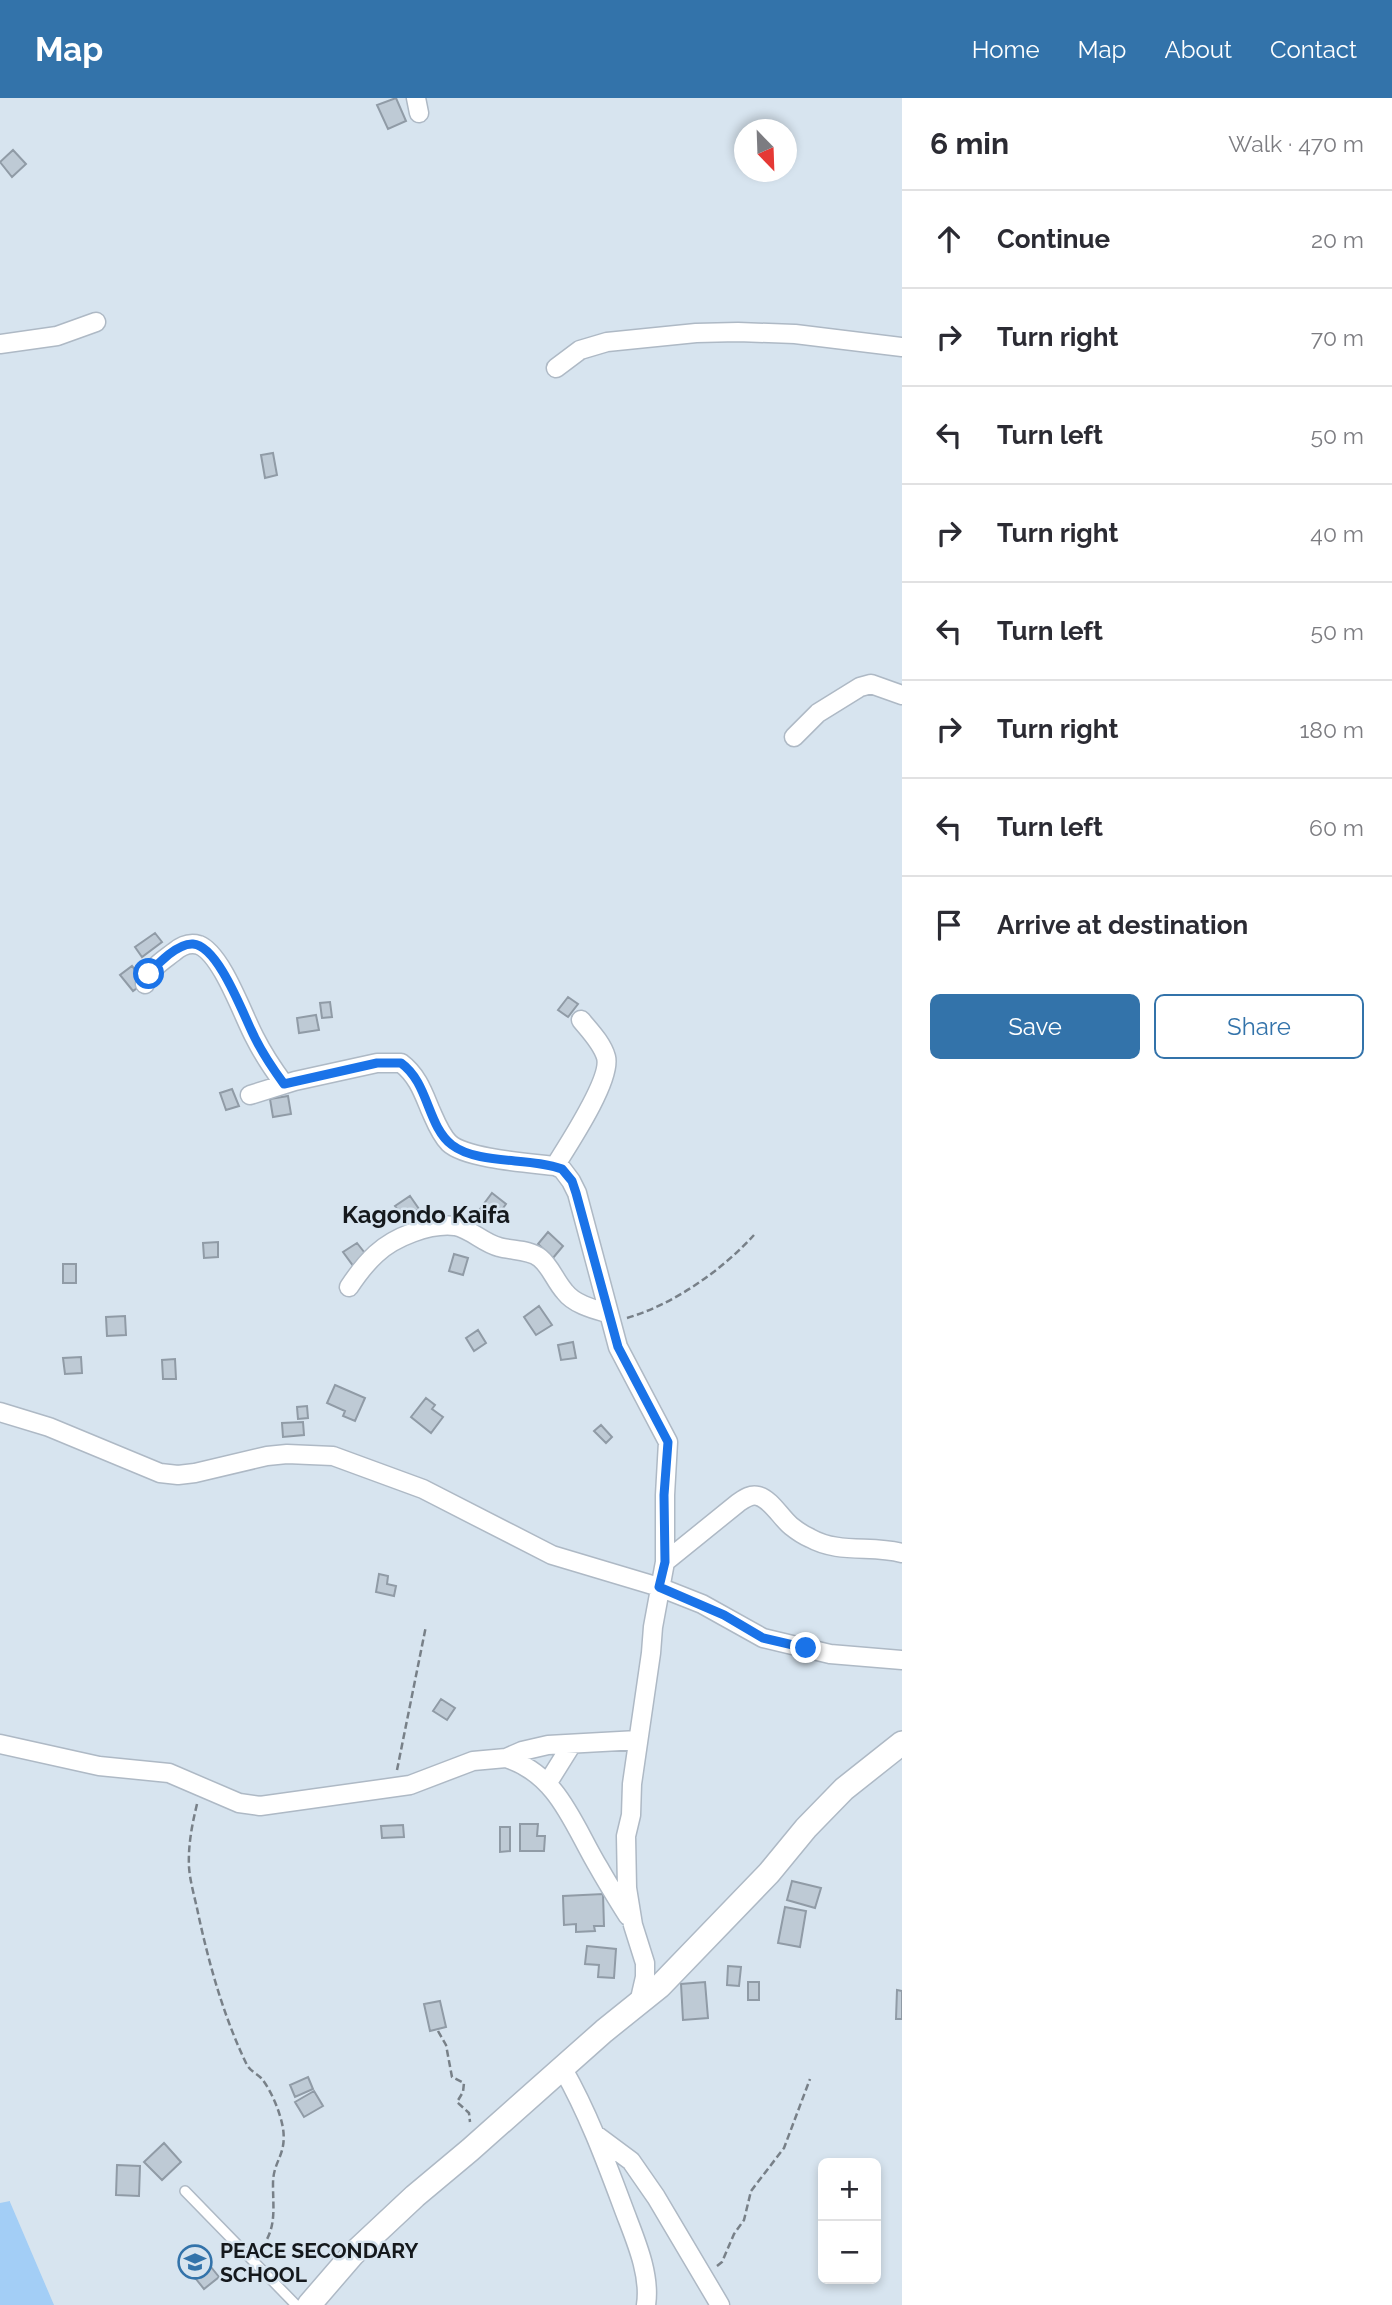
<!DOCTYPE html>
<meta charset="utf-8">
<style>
:root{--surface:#fff;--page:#f7f7f7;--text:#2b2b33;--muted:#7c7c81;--line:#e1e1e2;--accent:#3373aa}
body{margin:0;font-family:Raleway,sans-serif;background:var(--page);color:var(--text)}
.controls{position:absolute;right:21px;bottom:21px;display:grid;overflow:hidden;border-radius:10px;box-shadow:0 4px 10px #0003}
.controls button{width:63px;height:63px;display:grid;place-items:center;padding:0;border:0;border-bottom:2px solid var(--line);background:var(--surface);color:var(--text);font:35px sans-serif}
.compass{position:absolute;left:734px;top:21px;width:63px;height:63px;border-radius:50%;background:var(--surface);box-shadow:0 4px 10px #0003;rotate:157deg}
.stop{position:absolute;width:21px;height:21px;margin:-16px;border:5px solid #1a73e8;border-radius:50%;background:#fff}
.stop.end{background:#1a73e8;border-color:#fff;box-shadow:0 2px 7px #0008}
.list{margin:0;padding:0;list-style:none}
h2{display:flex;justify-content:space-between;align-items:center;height:91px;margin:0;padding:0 28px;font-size:30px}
h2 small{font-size:23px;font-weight:400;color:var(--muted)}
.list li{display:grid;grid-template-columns:46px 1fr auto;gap:21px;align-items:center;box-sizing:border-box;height:98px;padding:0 28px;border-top:2px solid var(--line)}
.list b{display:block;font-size:26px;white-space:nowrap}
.list em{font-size:23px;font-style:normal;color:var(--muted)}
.actions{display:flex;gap:14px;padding:21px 28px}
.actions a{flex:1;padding:16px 0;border:2px solid var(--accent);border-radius:10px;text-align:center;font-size:24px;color:var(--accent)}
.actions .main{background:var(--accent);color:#fff}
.icon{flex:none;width:38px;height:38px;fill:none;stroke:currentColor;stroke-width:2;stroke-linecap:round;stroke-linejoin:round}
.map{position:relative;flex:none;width:902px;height:2207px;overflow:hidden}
header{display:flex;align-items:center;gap:42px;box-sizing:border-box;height:98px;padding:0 35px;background:var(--accent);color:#fff}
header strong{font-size:33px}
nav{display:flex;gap:38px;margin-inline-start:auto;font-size:24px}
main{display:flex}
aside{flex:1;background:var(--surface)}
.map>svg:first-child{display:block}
</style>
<header>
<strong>Map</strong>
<nav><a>Home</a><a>Map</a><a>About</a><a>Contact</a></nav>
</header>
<main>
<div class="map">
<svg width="902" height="2207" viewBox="0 0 902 2207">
<rect width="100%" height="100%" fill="#d7e4ef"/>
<path fill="#a3cef6" d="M 10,2103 L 10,2104 L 54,2207 L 0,2207 L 0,2105 Z"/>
<path fill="#becad5" stroke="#909ba6" stroke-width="2" d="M 396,0 L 406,23 L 388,31 L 377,7 Z
M 13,52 L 26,66 L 12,79 L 0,64 Z
M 273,355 L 277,377 L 265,380 L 261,357 Z
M 155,835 L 162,844 L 142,859 L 135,849 Z
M 132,868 L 145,884 L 133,893 L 120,877 Z
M 568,899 L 578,906 L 568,919 L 558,912 Z
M 330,904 L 332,919 L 322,920 L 320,905 Z
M 316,917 L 319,932 L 299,935 L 297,920 Z
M 232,991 L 239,1008 L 226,1012 L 220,995 Z
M 288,998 L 291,1016 L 273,1019 L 270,1001 Z
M 492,1095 L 506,1106 L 501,1113 L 498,1111 L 492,1120 L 480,1111 Z
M 410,1098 L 419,1111 L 404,1121 L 395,1108 Z
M 548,1134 L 563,1148 L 553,1160 L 538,1146 Z
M 218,1144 L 218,1159 L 204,1160 L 203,1145 Z
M 357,1145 L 368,1159 L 354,1169 L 343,1154 Z
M 454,1156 L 468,1160 L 463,1177 L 449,1173 Z
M 63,1166 L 76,1166 L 76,1185 L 63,1185 Z
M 539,1208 L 552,1227 L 536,1237 L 524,1219 Z
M 125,1218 L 126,1237 L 107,1238 L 106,1219 Z
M 478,1232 L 486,1245 L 474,1253 L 466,1240 Z
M 573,1244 L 576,1260 L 561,1262 L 558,1247 Z
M 81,1259 L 82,1275 L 65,1276 L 63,1260 Z
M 175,1261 L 176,1281 L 163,1281 L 162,1262 Z
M 335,1287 L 365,1300 L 355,1323 L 343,1318 L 345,1313 L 327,1305 Z
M 426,1300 L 435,1307 L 432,1311 L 443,1319 L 431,1335 L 411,1319 Z
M 307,1308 L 308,1320 L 298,1321 L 297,1309 Z
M 303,1324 L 304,1337 L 283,1339 L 282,1325 Z
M 601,1327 L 612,1339 L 606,1345 L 594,1333 Z
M 379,1476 L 388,1478 L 387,1486 L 396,1488 L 394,1498 L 376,1494 Z
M 441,1601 L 455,1610 L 447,1622 L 433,1613 Z
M 520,1726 L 538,1726 L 537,1738 L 545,1738 L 544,1753 L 520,1753 Z
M 403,1727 L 404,1739 L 382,1740 L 381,1728 Z
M 500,1729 L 510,1729 L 510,1753 L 500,1754 Z
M 792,1783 L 821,1790 L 815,1810 L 787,1802 Z
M 603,1796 L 604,1828 L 594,1828 L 595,1833 L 576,1834 L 576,1826 L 564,1827 L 563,1798 Z
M 785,1809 L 806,1813 L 800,1849 L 778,1845 Z
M 587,1848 L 616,1851 L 614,1880 L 598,1879 L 599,1867 L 585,1866 Z
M 728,1868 L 741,1869 L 739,1888 L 727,1887 Z
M 705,1884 L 708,1920 L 683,1922 L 681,1886 Z
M 748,1884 L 759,1884 L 759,1902 L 748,1902 Z
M 897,1892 L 902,1893 L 902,1921 L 896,1921 Z
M 440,1903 L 446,1929 L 430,1933 L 424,1906 Z
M 308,1979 L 313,1991 L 295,1999 L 290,1987 Z
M 314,1993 L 323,2008 L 304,2019 L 295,2004 Z
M 164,2045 L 181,2064 L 162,2082 L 144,2064 Z
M 117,2067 L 140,2068 L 139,2098 L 116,2097 Z
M 196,2151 L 203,2159 L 187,2173 L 180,2165 Z
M 207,2164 L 219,2179 L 204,2191 L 192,2176 Z"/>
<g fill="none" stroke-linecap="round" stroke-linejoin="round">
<defs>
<path id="service" d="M 185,2093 L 296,2207"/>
<path id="minor" d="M 416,0 L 419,15
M 0,246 L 57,238 L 96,224
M 556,270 L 580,252 L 607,244 L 696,235 L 738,234 L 795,236 L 902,249
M 794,639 L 818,615 L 860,589 L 871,586 L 902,597
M 145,886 C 150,870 161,864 174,854 C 181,848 189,844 199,847 C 222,856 243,918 255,940 C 263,956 273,971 284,986
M 250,997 L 295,983 L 377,965 L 401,965 C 417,977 423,994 430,1011 C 435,1022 440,1036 449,1045 C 466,1061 531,1065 555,1068 L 562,1071 L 571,1083 L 577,1095 L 618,1249 L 668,1344 L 665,1397 L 665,1464 L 653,1529 L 651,1555 L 632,1686 L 631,1717 L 626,1738 L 627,1790 L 633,1827 L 645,1865 L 645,1879 L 639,1905
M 555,1068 C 568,1047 612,981 606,959 C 602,945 590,933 581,922
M 349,1189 C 357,1177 365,1166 376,1156 C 394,1139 430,1125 455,1128 C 471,1131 483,1145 499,1149 C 512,1153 529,1151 540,1160 C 551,1169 555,1183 565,1194 C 574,1206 593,1211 607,1215
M 0,1314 L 49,1329 L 160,1375 L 178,1377 L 195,1375 L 267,1358 L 287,1356 L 333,1358 L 423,1391 L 552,1457 L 659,1489 L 702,1506 L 763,1540 L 830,1556 L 902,1562
M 665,1464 L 738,1405 C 744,1401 750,1396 758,1398 C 771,1401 781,1420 791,1428 C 796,1432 803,1437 810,1440 C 838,1456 872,1447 902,1455
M 0,1646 L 99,1668 L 169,1675 L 239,1705 L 260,1708 L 410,1687 L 473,1663 L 506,1660 L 522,1653 L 548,1647 L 638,1642
M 506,1660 C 559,1677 573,1727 599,1770 C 608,1786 618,1802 628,1818
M 547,1686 L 572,1646
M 563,1971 C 588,2015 605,2061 623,2109 C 634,2139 651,2175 646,2207
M 596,2037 L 631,2063 L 656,2099 L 720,2207"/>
<path id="tertiary" d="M 309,2207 L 353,2156 L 415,2098 L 470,2052 L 604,1933 L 660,1888 L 769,1775 L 806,1730 L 844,1691 L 902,1645"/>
</defs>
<use href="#service" stroke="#aeb9c5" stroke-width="12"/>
<use href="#minor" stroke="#aeb9c5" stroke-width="21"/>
<use href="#tertiary" stroke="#aeb9c5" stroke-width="26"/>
<path stroke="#788088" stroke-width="2.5" stroke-dasharray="7 3.5" stroke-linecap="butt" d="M 627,1220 C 674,1206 721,1173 754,1137
M 397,1672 L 426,1528
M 197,1706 C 192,1727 188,1747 189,1769 C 190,1784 195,1800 198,1815 C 209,1866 224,1920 247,1967 C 251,1974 258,1976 262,1981 C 272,1994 280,2014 283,2030 C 287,2058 273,2062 273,2086 C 273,2112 277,2129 261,2151
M 438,1933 L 446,1947 L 452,1979 L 464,1985 L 463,1994 L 457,2004 L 469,2015 L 470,2024
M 717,2168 L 722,2164 L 734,2136 L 744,2122 L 751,2093 L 784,2050 L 810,1981"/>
<use href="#service" stroke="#fff" stroke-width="9"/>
<use href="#minor" stroke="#fff" stroke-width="18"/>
<use href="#tertiary" stroke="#fff" stroke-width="23"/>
</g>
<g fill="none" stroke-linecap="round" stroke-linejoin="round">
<path stroke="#1a73e8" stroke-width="9" d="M 149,876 C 158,865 178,845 193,846 C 219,848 244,919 255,940 C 263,956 273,971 284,986 L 377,965 L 401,965 C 429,985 427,1028 452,1047 C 478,1067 531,1059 562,1071 L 572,1083 L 576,1095 L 618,1249 L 668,1344 L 664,1397 L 665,1464 L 659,1489 L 724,1517 L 763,1540 L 806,1550"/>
</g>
<defs>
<symbol id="school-ring" viewBox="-11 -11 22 22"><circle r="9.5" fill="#d7e4ef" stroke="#3373aa" stroke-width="1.5"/><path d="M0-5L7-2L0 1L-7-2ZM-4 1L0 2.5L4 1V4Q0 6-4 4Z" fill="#3373aa"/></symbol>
</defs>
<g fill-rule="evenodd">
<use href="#school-ring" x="176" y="2145" width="38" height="38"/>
</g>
<g text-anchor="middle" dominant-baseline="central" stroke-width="5" stroke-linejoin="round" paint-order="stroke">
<g font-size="21" font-weight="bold" fill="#15191d" stroke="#d7e4ef" text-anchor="start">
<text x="220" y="2152">PEACE SECONDARY<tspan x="220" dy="24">SCHOOL</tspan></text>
</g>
<g font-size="24" font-weight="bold" fill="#15191d" stroke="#d7e4ef">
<text x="426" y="1116">Kagondo Kaifa</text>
</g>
</g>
</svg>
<div class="controls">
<button>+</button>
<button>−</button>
</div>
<svg class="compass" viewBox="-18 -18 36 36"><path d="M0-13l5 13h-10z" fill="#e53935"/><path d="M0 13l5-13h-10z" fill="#7c7c81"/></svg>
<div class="stop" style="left:149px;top:876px"></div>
<div class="stop end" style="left:806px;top:1550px"></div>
</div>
<aside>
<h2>6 min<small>Walk · 470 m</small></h2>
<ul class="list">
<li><svg class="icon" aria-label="ahead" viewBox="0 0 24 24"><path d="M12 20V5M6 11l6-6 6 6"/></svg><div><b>Continue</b></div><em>20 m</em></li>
<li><svg class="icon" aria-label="right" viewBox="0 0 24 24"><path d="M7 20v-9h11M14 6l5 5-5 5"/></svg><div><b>Turn right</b></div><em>70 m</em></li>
<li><svg class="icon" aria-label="left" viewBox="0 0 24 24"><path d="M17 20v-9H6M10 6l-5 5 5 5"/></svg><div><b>Turn left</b></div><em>50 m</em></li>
<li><svg class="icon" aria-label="right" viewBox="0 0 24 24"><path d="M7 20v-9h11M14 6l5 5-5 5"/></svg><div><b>Turn right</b></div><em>40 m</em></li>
<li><svg class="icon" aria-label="left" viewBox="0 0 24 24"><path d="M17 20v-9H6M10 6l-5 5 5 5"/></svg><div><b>Turn left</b></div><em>50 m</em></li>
<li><svg class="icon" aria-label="right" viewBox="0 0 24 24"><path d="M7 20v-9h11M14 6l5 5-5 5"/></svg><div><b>Turn right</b></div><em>180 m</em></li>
<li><svg class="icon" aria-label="left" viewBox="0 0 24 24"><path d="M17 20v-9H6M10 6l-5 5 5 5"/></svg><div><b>Turn left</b></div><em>60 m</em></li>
<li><svg class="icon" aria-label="arrive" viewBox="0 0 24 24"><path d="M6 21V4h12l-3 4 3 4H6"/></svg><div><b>Arrive at destination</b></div></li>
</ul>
<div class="actions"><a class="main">Save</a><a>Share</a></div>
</aside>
</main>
